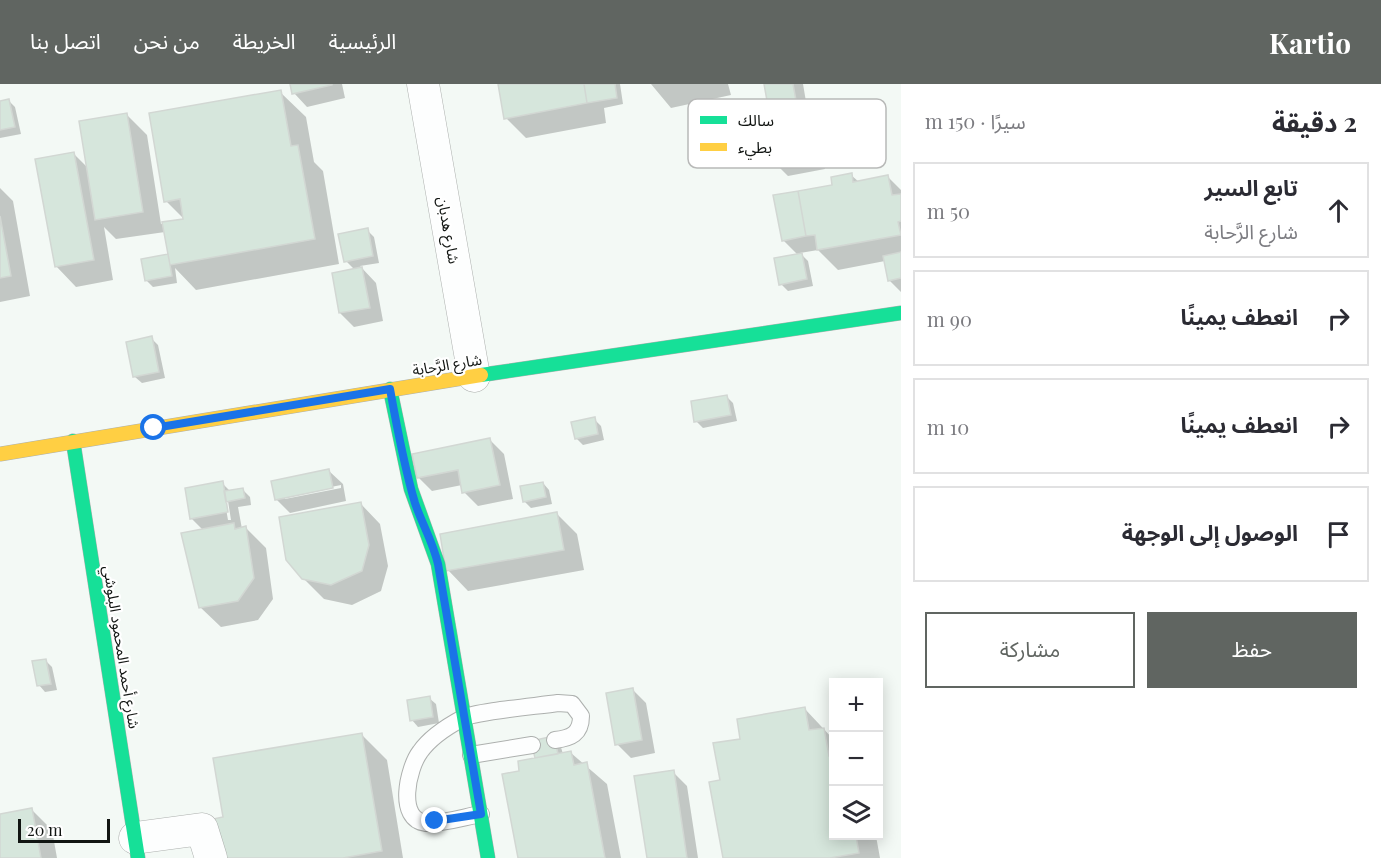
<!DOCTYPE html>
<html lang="ar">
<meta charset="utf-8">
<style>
:root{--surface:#fff;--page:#f2f2f3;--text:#2b2b33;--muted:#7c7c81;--line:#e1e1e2;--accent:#606561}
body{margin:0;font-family:"Playfair Display","Noto Sans Arabic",serif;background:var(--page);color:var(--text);direction:rtl}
.controls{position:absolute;right:18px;bottom:18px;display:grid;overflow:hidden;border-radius:0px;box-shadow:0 3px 15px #0003}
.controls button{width:54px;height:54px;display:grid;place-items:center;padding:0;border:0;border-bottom:2px solid var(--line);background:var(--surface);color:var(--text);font:30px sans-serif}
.scale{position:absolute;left:18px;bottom:15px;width:92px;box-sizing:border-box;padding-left:6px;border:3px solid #111512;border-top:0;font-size:16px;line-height:21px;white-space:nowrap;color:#111512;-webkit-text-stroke:4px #fff;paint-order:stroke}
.stop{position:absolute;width:18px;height:18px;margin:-14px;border:4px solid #1a73e8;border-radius:50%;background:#fff}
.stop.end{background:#1a73e8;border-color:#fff;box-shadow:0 2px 6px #0008}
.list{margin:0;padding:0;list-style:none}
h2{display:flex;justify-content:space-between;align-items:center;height:78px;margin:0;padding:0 24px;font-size:26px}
h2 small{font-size:20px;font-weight:400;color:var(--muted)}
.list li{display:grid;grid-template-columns:39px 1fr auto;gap:18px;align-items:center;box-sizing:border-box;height:96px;margin:0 12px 12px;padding:0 12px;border:2px solid var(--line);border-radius:0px}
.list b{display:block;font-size:22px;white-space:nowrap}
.list p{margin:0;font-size:20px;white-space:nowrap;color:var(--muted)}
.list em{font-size:20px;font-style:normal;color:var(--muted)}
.actions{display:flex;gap:12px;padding:18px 24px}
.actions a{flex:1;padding:14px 0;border:2px solid var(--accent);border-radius:0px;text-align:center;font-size:21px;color:var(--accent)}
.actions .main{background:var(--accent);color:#fff}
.icon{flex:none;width:33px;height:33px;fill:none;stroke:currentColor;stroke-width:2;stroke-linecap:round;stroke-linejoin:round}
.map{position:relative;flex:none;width:901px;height:774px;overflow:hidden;direction:ltr}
header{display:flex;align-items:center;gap:36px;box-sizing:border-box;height:84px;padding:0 30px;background:var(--accent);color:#fff}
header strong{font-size:28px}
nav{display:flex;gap:33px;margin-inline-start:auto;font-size:21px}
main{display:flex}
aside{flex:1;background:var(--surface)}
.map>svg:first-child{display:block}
</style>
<header>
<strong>Kartio</strong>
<nav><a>الرئيسية</a><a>الخريطة</a><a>من نحن</a><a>اتصل بنا</a></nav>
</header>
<main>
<aside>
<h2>2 دقيقة<small>سيرًا · 150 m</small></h2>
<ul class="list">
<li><svg class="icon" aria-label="ahead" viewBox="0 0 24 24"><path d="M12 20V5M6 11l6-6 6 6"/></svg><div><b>تابع السير</b><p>شارع الرَّحابة</p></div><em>50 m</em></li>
<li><svg class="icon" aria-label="right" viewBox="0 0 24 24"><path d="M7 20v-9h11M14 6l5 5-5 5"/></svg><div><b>انعطف يمينًا</b></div><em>90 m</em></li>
<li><svg class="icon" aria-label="right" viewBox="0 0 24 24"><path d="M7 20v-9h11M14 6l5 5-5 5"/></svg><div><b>انعطف يمينًا</b></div><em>10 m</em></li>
<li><svg class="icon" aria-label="arrive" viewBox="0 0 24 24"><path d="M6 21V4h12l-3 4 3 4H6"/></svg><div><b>الوصول إلى الوجهة</b></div></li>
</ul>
<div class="actions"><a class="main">حفظ</a><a>مشاركة</a></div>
</aside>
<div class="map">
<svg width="901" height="774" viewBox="0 0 901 774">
<rect width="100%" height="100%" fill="#f3f9f5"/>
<path fill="#0003" fill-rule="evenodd" d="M 292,0 L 342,0 L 345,14 L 307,23 L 294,9 Z
M 499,0 L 620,0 L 623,20 L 604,24 L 606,39 L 526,54 L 506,34 Z
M 651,0 L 728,0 L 731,11 L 671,24 Z
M 765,0 L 803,0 L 811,47 L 819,56 L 825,85 L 788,92 L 774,78 L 781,46 L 773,38 Z
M 280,8 L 306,33 L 314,78 L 323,87 L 339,180 L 196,206 L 175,184 L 177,199 L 153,203 L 146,196 L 169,171 L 165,148 L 116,155 L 104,143 L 113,196 L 76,203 L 56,182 L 74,70 L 88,84 L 127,31 L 147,51 L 161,140 L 185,136 L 166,117 Z
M 8,16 L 15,23 L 21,50 L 0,54 L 0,18 Z
M 851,91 L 859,98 L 888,93 L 901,106 L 901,208 L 889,196 L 885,177 L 838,186 L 818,166 L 800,169 L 808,177 L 813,202 L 788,207 L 781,200 L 798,171 L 783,156 L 833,102 Z
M 0,104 L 13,117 L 30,212 L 0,218 Z
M 367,146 L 374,153 L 379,179 L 360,182 L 376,199 L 383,237 L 354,243 L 340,229 L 355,186 L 346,177 Z
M 151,254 L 158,261 L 165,294 L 142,299 L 135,293 Z
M 726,312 L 733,319 L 737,337 L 703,344 L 696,337 Z
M 594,335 L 601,342 L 604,356 L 583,361 L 576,354 Z
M 490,356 L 504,370 L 513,415 L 478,422 L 464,408 L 462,401 L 432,407 L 418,393 Z
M 329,387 L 343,400 L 346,417 L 290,429 L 276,415 ZM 341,401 L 341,404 L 285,415 L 285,412 Z
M 222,399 L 231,408 L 243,406 L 250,413 L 251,421 L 238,423 L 242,445 L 246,444 L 266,464 L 273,515 L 258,536 L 221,543 L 200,523 L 203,446 L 192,435 ZM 224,413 L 228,417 L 231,436 L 228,436 Z
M 543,399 L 549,406 L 552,420 L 531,424 L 524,417 Z
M 360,419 L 380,440 L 388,482 L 381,507 L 352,521 L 324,515 L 303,494 Z
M 557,430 L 577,450 L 584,486 L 468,507 L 448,486 Z
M 45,576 L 52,583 L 57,606 L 45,608 L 39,601 Z
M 632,605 L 646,619 L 655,669 L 631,674 L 617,660 Z
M 429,614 L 436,620 L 439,639 L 418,643 L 412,636 Z
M 805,625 L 834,656 L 834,752 L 876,752 L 880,774 L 724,774 L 721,697 L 742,656 Z
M 362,651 L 387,676 L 403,774 L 221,774 L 224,734 Z
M 560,660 L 563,670 L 571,669 L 607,700 L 621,774 L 519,774 L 521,688 Z
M 673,688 L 687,702 L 698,774 L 649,774 Z
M 32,726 L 52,746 L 57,774 L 0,774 L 0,731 Z"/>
<path fill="#d6e6dc" stroke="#d2d7d3" stroke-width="1.5" d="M 290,0 L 332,0 L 332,1 L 292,10 Z
M 498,0 L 584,0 L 587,19 L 504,35 Z
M 584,0 L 615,0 L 617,14 L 587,19 Z
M 764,0 L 793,0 L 799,33 L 771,39 Z
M 281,6 L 291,62 L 298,61 L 315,155 L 170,181 L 162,138 L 183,135 L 180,115 L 164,118 L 149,29 Z
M 9,15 L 15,43 L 0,46 L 0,17 Z
M 127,29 L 143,128 L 95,136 L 79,37 Z
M 74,68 L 94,176 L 55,183 L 35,75 Z
M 852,89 L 853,98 L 888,91 L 892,111 L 901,110 L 901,137 L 898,138 L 901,151 L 817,166 L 815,151 L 806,152 L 798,107 L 832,101 L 831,93 Z
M 798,107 L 806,152 L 782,157 L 773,111 Z
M 0,132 L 11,192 L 0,194 Z
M 368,144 L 373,172 L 344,178 L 338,150 Z
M 901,168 L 901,194 L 888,197 L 883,172 Z
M 802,169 L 807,195 L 779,201 L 774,174 Z
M 168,170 L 172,192 L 145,197 L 141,175 Z
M 362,183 L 370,224 L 339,229 L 332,189 Z
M 152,252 L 159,288 L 133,293 L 126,258 Z
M 727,311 L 731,331 L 694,338 L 691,317 Z
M 595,333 L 598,350 L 575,355 L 571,338 Z
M 490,354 L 500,401 L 462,409 L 458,386 L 417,394 L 412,370 Z
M 329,385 L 333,404 L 275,416 L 271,397 Z
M 223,397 L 228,428 L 190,435 L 185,404 Z
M 543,398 L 546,413 L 523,418 L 520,402 Z
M 243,404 L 245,414 L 226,418 L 224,407 Z
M 361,418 L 369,461 L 362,487 L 331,501 L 302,495 L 286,476 L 279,433 Z
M 557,428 L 564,466 L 446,487 L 440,450 Z
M 234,439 L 235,445 L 246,442 L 254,494 L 238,517 L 199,524 L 181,449 Z
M 46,575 L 51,600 L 37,602 L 32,577 Z
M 633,604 L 642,656 L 615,661 L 606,609 Z
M 430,612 L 433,633 L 410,637 L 407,616 Z
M 805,623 L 809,646 L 824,644 L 829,672 L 834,671 L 834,752 L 856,752 L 859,769 L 830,774 L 723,774 L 709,698 L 720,696 L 713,659 L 740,655 L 737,635 Z
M 362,649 L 382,767 L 343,774 L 220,774 L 213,735 L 223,733 L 213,674 Z
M 554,652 L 558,670 L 535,674 L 531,657 Z
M 571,667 L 574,681 L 587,678 L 605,774 L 518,774 L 502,690 L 519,687 L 518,677 Z
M 674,686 L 687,774 L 647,774 L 634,692 Z
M 32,724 L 41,774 L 0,774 L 0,730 Z"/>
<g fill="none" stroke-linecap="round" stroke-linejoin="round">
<defs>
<path id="lane" d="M 471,671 L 532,661
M 481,730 C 464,733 443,740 426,739 C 396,736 408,684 420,668 C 429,655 448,642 463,634 C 477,627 538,622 558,619 L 572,620 L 581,632 C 581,650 571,654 555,656"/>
<path id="street" d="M 423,0 L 474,292
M 135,754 L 202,745 L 211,774"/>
<path id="fast" d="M 481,291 L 901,229
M 390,305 L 411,405 L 438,480 L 488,774
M 73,357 L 138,774"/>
<path id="slow" d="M 0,370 L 481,291"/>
</defs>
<use href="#lane" stroke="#adb0ae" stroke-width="18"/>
<use href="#street" stroke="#adb0ae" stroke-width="33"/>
<use href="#fast" stroke="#adb0ae" stroke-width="15"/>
<use href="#slow" stroke="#adb0ae" stroke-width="15"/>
<use href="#lane" stroke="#fdfefe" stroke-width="16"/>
<use href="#street" stroke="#fdfefe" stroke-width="32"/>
<use href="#fast" stroke="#16e098" stroke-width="14"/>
<use href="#slow" stroke="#ffcf43" stroke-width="14"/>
</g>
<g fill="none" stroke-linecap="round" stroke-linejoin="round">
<path stroke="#1a73e8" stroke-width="8" d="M 154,344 L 390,305 C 397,344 404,382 415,419 C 422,440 433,458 438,480 L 481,730 L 435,737"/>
</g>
<g text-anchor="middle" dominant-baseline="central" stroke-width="4.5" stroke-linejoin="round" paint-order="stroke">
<g font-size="15" fill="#111512" stroke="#fff">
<text transform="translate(449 146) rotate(80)">شارع هدبان</text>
<text transform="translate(447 280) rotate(-9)">شارع الرَّحابة</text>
<text transform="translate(122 563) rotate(81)">شارع أحمد المحمود البلوشي</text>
</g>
</g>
<rect x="688" y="15" width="198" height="69" rx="9" fill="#fff" stroke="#b8b9b8" stroke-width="1.5"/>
<rect x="700" y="32" width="27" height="8" fill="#16e098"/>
<rect x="700" y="59" width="27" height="8" fill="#ffcf43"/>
<g font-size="16" fill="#111512">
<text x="738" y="42">سالك</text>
<text x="738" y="69">بطيء</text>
</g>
</svg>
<div class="controls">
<button>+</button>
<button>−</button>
<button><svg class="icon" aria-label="layers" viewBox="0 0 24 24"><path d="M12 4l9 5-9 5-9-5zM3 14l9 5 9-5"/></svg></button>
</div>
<div class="scale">20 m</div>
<div class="stop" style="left:154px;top:344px"></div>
<div class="stop end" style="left:435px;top:737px"></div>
</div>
</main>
